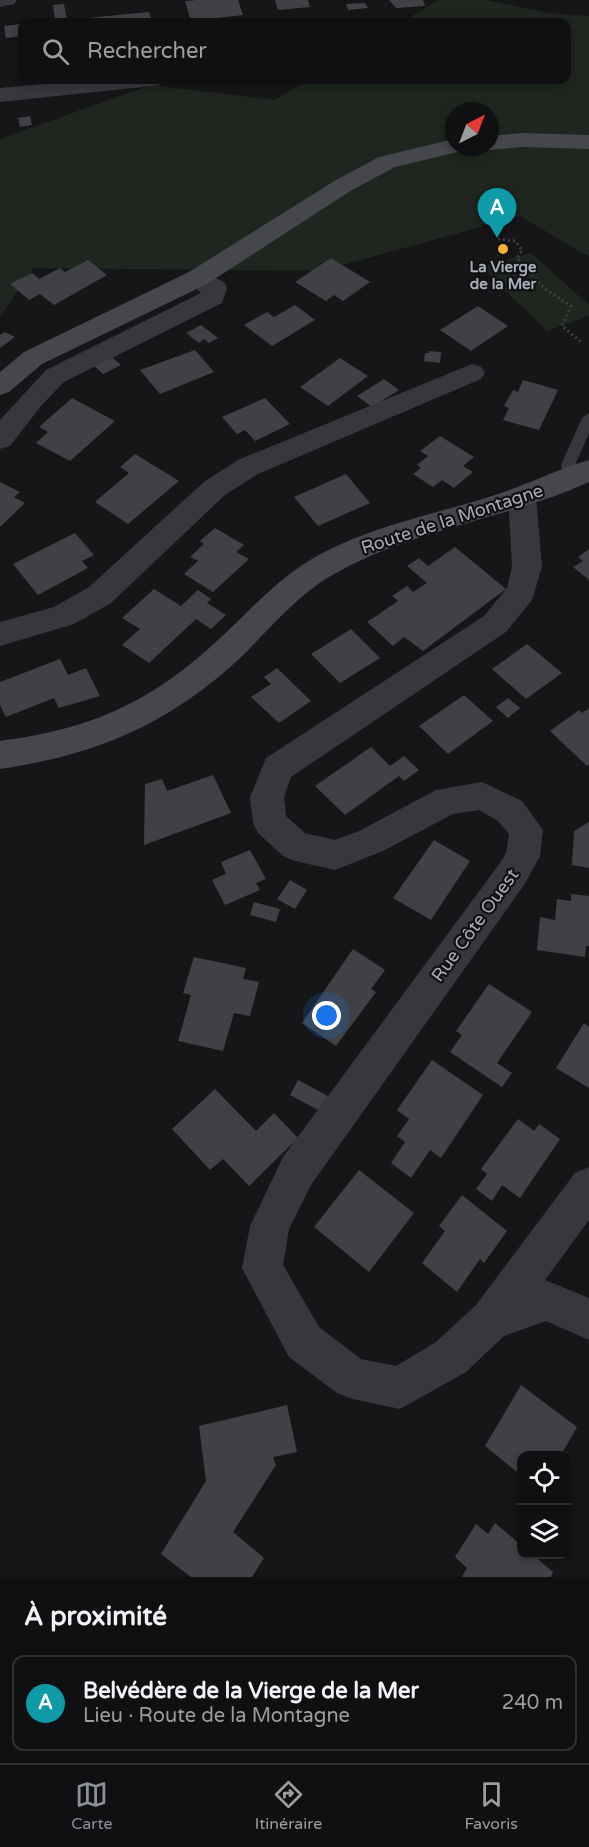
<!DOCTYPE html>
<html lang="fr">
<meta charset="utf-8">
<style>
:root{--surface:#101012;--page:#19191b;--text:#f1f3f6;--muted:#9c9d9f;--line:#303032;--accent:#8c9099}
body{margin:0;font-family:"Varela Round",sans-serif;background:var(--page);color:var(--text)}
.controls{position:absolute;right:18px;bottom:18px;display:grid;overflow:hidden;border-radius:12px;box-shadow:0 3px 9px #0003}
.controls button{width:54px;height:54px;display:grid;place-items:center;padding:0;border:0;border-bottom:2px solid var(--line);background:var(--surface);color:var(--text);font:30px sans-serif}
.compass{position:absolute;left:445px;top:102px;width:54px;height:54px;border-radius:50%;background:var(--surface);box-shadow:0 3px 9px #0003;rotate:42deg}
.you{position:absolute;left:327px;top:1016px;width:21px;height:21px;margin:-15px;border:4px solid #fff;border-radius:50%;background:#1a73e8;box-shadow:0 0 0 9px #1a73e833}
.badge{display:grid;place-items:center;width:39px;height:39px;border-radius:50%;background:var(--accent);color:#fff;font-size:20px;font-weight:700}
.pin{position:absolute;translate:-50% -50px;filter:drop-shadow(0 2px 3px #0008)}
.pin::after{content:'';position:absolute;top:32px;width:21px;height:18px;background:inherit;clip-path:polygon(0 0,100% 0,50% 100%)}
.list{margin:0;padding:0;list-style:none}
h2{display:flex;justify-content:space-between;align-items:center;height:78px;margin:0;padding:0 24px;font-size:26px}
h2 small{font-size:20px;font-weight:400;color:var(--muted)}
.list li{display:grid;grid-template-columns:39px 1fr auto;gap:18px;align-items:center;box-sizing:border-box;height:96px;margin:0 12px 12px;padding:0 12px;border:2px solid var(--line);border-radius:12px}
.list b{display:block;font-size:22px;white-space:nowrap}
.list p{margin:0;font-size:20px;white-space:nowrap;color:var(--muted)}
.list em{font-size:20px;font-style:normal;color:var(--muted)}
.icon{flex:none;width:33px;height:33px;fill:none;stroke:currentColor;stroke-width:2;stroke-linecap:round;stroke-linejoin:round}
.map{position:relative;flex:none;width:589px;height:1577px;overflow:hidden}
.search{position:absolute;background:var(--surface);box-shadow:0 3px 9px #0003;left:18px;right:18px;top:18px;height:66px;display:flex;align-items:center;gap:15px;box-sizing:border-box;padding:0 21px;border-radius:12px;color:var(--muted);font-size:22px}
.sheet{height:186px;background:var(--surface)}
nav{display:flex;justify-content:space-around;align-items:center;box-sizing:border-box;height:84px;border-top:2px solid var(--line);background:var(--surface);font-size:16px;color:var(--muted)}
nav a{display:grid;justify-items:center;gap:3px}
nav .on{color:var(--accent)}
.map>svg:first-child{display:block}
</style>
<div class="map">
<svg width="589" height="1577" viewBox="0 0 589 1577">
<rect width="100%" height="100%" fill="#161618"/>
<path fill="#1e261f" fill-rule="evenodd" d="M 439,0 L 486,0 L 549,13 L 589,16 L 589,257 L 520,216 L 321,271 L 34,268 L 0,316 L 0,139 L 151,85 L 275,100 L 308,80 L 566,80 L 566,22 L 402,22 ZM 454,111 L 490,111 L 490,147 L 454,147 Z
M 531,253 L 589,305 L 589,316 L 547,331 L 481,267 Z"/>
<path fill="#404145" d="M 197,0 L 238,0 L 243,15 L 191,21 L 185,1 Z
M 275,0 L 308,0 L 310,7 L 278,10 Z
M 389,0 L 423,0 L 425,6 L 396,8 Z
M 365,3 L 368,8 L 348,10 L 346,4 Z
M 64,4 L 67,20 L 55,21 L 53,5 Z
M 149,12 L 152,22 L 67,22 L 66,20 Z
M 22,24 L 22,36 L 6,38 L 4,26 Z
M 30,116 L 32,125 L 20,127 L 18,118 Z
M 331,258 L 370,282 L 343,301 L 334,295 L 326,301 L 295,282 Z
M 88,260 L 107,275 L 54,305 L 40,294 L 29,300 L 10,284 L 32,273 L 39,279 L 60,268 L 65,272 Z
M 295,305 L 315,320 L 272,346 L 244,325 L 267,312 L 274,317 Z
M 478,306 L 508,326 L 471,351 L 440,330 Z
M 201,325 L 218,338 L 209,343 L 204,339 L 199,343 L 186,333 Z
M 5,332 L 15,337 L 0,348 L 0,335 Z
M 195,350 L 214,372 L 160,394 L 140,370 Z
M 429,351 L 441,352 L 440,363 L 424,361 L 425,353 L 429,353 Z
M 107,353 L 121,365 L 103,374 L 90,362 Z
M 340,358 L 368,376 L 328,406 L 300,387 Z
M 384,379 L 399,390 L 372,407 L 357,396 Z
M 523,380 L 558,390 L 539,430 L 503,420 L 509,408 L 504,406 L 513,390 L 518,392 Z
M 72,398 L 115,421 L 70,461 L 36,443 L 48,432 L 39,427 Z
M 265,398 L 290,424 L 255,441 L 245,430 L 237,434 L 222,417 Z
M 440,436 L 474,457 L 463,466 L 473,472 L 454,488 L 442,480 L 433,487 L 413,474 L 421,468 L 417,465 L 428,456 L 420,451 Z
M 135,454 L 179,481 L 128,524 L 95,502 L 129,473 L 120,467 Z
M 346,474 L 370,503 L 318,526 L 294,497 Z
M 0,482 L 20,492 L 14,497 L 25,503 L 0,527 Z
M 215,528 L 244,545 L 236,552 L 249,559 L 213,592 L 184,574 L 198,561 L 190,557 L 204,544 L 200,541 Z
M 75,533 L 94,555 L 82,561 L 88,568 L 38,595 L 13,564 Z
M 455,547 L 506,589 L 423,651 L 404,637 L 393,646 L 367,622 L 398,601 L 392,596 L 407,586 L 413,592 L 427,583 L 407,566 L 419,558 L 428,566 Z
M 589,549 L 589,580 L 573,567 L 583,561 L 578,557 Z
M 154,589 L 181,606 L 198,590 L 211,599 L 207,603 L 226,615 L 211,629 L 196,619 L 149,663 L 122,645 L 140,629 L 122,618 Z
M 351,629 L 380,658 L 340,683 L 311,654 Z
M 527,644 L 562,673 L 526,699 L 492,669 Z
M 60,659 L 68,675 L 86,668 L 100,696 L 59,708 L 54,698 L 6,717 L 0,705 L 0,682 Z
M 277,668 L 311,701 L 279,723 L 251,697 L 271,684 L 264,677 Z
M 464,695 L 493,721 L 448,754 L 419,726 Z
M 508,698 L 520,708 L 508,718 L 496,707 Z
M 589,708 L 589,764 L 587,766 L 550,731 L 579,710 L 582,713 Z
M 371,747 L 390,766 L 404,756 L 419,770 L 404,781 L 399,776 L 345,815 L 315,786 Z
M 213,775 L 231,813 L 144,845 L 145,784 L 162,779 L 167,791 Z
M 589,822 L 589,868 L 572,865 L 574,831 Z
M 434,840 L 470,861 L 431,920 L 393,898 Z
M 250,850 L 266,879 L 256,883 L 260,890 L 225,905 L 212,880 L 226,874 L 221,862 Z
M 290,880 L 307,890 L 295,909 L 277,899 Z
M 571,894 L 589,896 L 589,946 L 586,946 L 585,957 L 537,950 L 540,917 L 555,920 L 557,899 L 571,901 Z
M 254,902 L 280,909 L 276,922 L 250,915 Z
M 353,949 L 385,970 L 371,989 L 376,992 L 336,1046 L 302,1023 Z
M 194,957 L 246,968 L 243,979 L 259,982 L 250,1016 L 234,1013 L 223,1051 L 178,1041 L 191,995 L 183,993 Z
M 489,984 L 532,1012 L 497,1063 L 512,1073 L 502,1087 L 450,1052 L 462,1035 L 456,1031 Z
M 584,1023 L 589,1027 L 589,1088 L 556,1068 Z
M 432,1060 L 483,1095 L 441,1158 L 430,1150 L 411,1178 L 391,1163 L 405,1142 L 397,1136 L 409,1119 L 397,1110 Z
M 298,1080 L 328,1096 L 320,1111 L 290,1095 Z
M 215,1089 L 256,1131 L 274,1113 L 298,1138 L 249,1186 L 223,1159 L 210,1170 L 172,1129 Z
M 518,1119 L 534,1131 L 539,1124 L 560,1139 L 520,1198 L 502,1185 L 492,1201 L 476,1189 L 487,1174 L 481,1169 Z
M 359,1170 L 414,1213 L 369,1272 L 314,1227 Z
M 462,1195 L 507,1231 L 484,1263 L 480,1259 L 457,1292 L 422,1263 L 445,1231 L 439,1226 Z
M 521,1385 L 577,1427 L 561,1455 L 522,1455 L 522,1476 L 485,1446 Z
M 287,1405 L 297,1452 L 273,1457 L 276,1465 L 233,1532 L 264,1558 L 252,1577 L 191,1577 L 161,1554 L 206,1481 L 199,1426 Z
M 495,1523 L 522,1546 L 522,1554 L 532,1554 L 553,1572 L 551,1577 L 462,1577 L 467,1568 L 455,1557 L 476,1524 L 488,1534 Z"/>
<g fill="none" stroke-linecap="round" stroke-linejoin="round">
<path stroke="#3d3f44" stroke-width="3" stroke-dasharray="2 3" stroke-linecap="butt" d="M 498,239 L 515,241 L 522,250 L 517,258 L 545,289 L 571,306 L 562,326 L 581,342"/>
<path fill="#37383d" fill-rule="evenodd" d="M 589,413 L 589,433 L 575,465 L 578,479 L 571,484 L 564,479 L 561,465 L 582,418 Z"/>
<path fill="#37383d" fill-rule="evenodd" d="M 0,0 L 17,0 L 14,4 L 0,7 Z
M 91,80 L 163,80 L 160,85 L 152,86 L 0,102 L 0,88 Z
M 198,270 L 224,282 L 227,288 L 222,303 L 64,382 L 41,406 L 10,446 L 0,449 L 0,420 L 46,370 L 201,293 L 186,278 L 189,272 Z
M 472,364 L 481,367 L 485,373 L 481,379 L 258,474 L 225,495 L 111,603 L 74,624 L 0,646 L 0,622 L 54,607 L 89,587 L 205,481 L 238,460 Z
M 522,486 L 532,489 L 536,496 L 542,567 L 532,600 L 506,632 L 291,777 L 284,797 L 286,816 L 305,833 L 335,840 L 359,831 L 436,790 L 482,782 L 522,801 L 543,830 L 540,856 L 524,885 L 311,1185 L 289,1229 L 283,1265 L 319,1327 L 361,1359 L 396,1366 L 436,1342 L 476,1305 L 575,1173 L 589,1167 L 589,1220 L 545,1280 L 589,1298 L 589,1340 L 546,1321 L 504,1336 L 466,1372 L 400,1409 L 352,1399 L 337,1393 L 289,1357 L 242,1268 L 250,1226 L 283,1157 L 500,863 L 506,853 L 509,834 L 498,821 L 479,810 L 453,814 L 383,851 L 335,870 L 295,861 L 283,856 L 258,833 L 253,823 L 250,797 L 266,758 L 484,616 L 507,588 L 512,567 L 508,496 L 512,489 Z"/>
<path fill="#45474d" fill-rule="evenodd" d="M 523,133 L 589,135 L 589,149 L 523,147 L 490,150 L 481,147 L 490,147 L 490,136 Z
M 454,139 L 454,147 L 465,147 L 462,151 L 395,167 L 352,190 L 207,284 L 42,364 L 9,392 L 0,395 L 0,372 L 24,352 L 189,272 L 336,180 L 379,157 Z
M 589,460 L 589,482 L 568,491 C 490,521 401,534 329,577 C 294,598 268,631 239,659 C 168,725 95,755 0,769 L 0,741 C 91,729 150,703 218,640 C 247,614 273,583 307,562 C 364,527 433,515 495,495 C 527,485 557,469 589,460 Z"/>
</g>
<circle fill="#f2b134" stroke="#111113" stroke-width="2" cx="503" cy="249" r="6"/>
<g text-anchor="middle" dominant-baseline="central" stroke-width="4.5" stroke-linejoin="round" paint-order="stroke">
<g font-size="15" font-weight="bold" fill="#a8adb8" stroke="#111113">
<text x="503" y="267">La Vierge<tspan x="503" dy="17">de la Mer</tspan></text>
</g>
<g font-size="18" fill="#a8adb8" stroke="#111113">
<text transform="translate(452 519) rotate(-18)">Route de la Montagne</text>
<text transform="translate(475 925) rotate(-54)">Rue Côte Ouest</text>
</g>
</g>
</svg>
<div class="controls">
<button><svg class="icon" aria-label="locate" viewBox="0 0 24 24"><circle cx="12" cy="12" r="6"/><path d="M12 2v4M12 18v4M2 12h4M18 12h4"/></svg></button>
<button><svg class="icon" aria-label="layers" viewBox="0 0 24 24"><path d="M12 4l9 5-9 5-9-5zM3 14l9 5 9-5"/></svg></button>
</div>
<svg class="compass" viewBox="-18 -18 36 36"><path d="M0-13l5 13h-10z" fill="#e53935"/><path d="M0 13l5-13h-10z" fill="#9c9d9f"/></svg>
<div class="you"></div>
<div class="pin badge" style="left:497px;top:238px;background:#0f9aa8">A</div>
<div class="search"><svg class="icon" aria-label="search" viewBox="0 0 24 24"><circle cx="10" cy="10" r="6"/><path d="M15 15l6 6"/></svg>Rechercher</div>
</div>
<section class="sheet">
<h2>À proximité<small></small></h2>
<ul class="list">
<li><span class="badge" style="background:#0f9aa8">A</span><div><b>Belvédère de la Vierge de la Mer</b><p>Lieu · Route de la Montagne</p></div><em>240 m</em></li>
</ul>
</section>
<nav>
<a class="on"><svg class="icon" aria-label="map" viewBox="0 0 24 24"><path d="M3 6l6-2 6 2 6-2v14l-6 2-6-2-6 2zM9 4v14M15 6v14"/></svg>Carte</a>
<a><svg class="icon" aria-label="directions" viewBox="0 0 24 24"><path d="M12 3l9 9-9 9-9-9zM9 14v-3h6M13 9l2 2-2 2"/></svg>Itinéraire</a>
<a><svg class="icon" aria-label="saved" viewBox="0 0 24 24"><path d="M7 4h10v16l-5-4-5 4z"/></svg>Favoris</a>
</nav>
